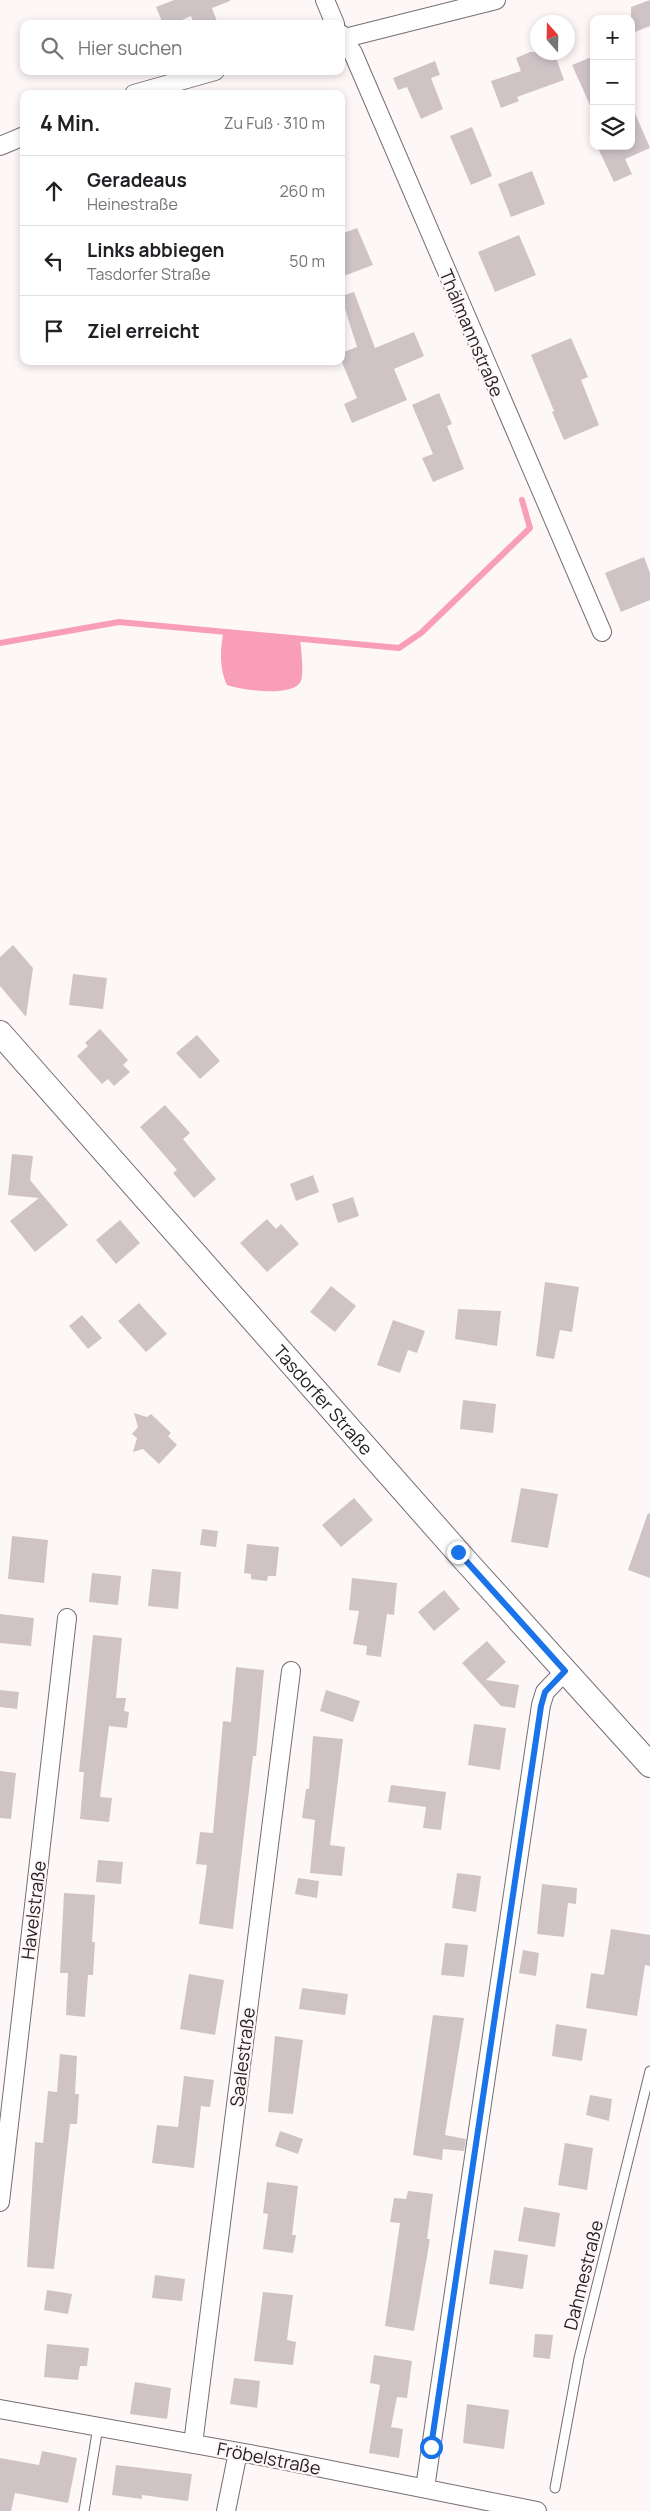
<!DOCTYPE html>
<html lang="de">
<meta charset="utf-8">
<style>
:root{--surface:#fff;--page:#f6f6f6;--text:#202124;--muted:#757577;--line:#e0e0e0}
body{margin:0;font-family:Manrope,sans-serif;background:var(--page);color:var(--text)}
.controls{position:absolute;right:15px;top:15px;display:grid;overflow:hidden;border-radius:10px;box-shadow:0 2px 8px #0003}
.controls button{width:45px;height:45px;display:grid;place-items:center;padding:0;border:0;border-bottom:1px solid var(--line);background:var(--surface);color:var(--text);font:25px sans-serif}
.compass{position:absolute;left:530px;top:15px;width:45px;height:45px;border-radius:50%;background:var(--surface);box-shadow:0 2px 8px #0003;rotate:340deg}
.stop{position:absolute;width:15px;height:15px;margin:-11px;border:4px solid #1a73e8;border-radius:50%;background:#fff}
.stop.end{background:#1a73e8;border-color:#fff;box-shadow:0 1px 5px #0008}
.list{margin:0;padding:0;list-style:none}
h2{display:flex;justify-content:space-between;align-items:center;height:65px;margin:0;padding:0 20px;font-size:21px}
h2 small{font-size:16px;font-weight:400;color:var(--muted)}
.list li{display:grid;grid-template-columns:32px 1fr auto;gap:15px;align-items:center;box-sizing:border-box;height:70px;padding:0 20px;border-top:1px solid var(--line)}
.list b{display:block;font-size:19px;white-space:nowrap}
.list p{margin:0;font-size:16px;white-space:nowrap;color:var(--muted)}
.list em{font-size:16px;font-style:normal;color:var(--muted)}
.icon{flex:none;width:28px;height:28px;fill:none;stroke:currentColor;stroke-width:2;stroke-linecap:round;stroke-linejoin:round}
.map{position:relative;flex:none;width:650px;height:2511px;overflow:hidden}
.search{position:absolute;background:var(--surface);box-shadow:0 2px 8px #0003;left:20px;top:20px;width:325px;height:55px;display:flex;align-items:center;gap:12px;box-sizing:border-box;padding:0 18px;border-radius:10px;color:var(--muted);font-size:19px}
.panel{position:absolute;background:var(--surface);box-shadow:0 2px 8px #0003;left:20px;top:90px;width:325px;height:275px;border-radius:10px}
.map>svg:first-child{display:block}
</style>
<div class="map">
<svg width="650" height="2511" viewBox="0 0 650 2511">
<rect width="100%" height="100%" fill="#fef7f8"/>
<path fill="#f99eb8" d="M 224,630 L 300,638 C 301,648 304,674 301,681 C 293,698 241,690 227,685 C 219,668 220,648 224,630 Z"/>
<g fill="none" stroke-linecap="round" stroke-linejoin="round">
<path stroke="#f99eb8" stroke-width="6" d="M 0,643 L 119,622 L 399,648 L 421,633 L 530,528 L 522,500"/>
</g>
<path fill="#cfc3c6" d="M 174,0 L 230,0 L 230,1 L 212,8 L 218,24 L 194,24 L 191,16 L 173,24 L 163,24 L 156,7 Z
M 650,0 L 650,26 L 635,32 L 631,22 L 631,7 Z
M 530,52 L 554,52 L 564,80 L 517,97 L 519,101 L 501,108 L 491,81 L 521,71 L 516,58 Z
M 594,56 L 594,114 L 572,65 Z
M 435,61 L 440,75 L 431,78 L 443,109 L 421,119 L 407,87 L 398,90 L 393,78 Z
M 631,104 L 650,148 L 625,159 L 632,174 L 614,182 L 597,146 L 631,146 Z
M 472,127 L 492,176 L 471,185 L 450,136 Z
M 532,171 L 545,204 L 511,217 L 498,184 Z
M 357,228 L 373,265 L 341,277 L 341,234 Z
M 519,235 L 536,275 L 495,292 L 478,252 Z
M 354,292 L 375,348 L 414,332 L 424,356 L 394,369 L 407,400 L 352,423 L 344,404 L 357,398 L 341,360 L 341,353 L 357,347 L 341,296 Z
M 571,338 L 588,377 L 581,380 L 599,425 L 564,440 L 552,412 L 554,411 L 531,355 Z
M 439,393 L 452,424 L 447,426 L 464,469 L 433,482 L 422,458 L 433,454 L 412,405 Z
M 644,557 L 650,573 L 650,600 L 621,612 L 605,573 Z
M 13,945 L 33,968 L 26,1017 L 0,986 L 0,957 Z
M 73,974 L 107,978 L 103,1009 L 69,1005 Z
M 100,1029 L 128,1060 L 123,1065 L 130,1072 L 114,1086 L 108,1079 L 102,1084 L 77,1056 L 88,1046 L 85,1043 Z
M 197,1035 L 220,1061 L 200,1079 L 176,1053 Z
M 165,1105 L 190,1133 L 183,1139 L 216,1179 L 194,1198 L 173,1173 L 177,1170 L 140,1127 Z
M 12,1154 L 33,1156 L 30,1180 L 68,1225 L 35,1252 L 10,1221 L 39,1198 L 8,1195 Z
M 313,1175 L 319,1192 L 296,1201 L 290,1184 Z
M 353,1197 L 359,1216 L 338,1223 L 332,1204 Z
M 267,1219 L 276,1229 L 281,1224 L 299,1244 L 267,1272 L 240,1243 Z
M 120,1220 L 140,1243 L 116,1264 L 96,1240 Z
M 545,1282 L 579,1287 L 572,1332 L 560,1330 L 554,1359 L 536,1356 Z
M 331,1286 L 356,1306 L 335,1332 L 310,1312 Z
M 139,1303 L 167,1334 L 146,1352 L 118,1321 Z
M 458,1309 L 501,1311 L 497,1346 L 455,1339 Z
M 82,1315 L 102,1338 L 88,1349 L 69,1326 Z
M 393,1320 L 425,1331 L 417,1353 L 408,1350 L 400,1373 L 377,1365 Z
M 463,1400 L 496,1404 L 493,1433 L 460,1429 Z
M 134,1413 L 147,1417 L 151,1414 L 171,1433 L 168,1436 L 177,1445 L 159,1464 L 143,1449 L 133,1452 L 137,1438 L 132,1434 L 138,1427 Z
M 521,1488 L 558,1494 L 548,1548 L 511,1542 Z
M 354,1498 L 373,1520 L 341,1547 L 322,1525 Z
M 648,1513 L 650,1514 L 650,1578 L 628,1570 Z
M 202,1529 L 218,1531 L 216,1547 L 200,1545 Z
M 12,1536 L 48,1540 L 44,1583 L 8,1579 Z
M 247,1544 L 279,1547 L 276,1576 L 268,1576 L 267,1581 L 251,1579 L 251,1574 L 244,1573 Z
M 152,1569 L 181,1572 L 178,1609 L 148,1606 Z
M 92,1573 L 121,1576 L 118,1605 L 89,1602 Z
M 352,1578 L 397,1583 L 394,1615 L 387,1614 L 381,1657 L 366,1655 L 367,1646 L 353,1644 L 359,1611 L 349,1610 Z
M 444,1590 L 460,1609 L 434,1631 L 418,1612 Z
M 0,1614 L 34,1618 L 31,1646 L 0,1643 Z
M 93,1635 L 122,1638 L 116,1698 L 126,1698 L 124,1711 L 129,1712 L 127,1728 L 109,1726 L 100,1797 L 112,1798 L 109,1822 L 80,1819 L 84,1772 L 79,1772 Z
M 487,1641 L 506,1662 L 486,1680 L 519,1685 L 515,1708 L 501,1706 L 462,1663 Z
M 236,1667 L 264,1670 L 256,1756 L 253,1756 L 233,1929 L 199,1924 L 207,1865 L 196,1864 L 200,1832 L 213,1833 L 223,1721 L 231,1722 Z
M 0,1690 L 19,1692 L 17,1709 L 0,1707 Z
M 326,1690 L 360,1701 L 353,1722 L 320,1711 Z
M 474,1724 L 506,1728 L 500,1770 L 468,1765 Z
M 313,1736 L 343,1739 L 330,1845 L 345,1847 L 342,1876 L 310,1873 L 315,1820 L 302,1818 L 306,1789 L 309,1789 Z
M 0,1771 L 16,1773 L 11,1819 L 0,1818 Z
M 391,1785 L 446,1792 L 441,1830 L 423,1828 L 426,1807 L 388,1802 Z
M 98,1860 L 123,1862 L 121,1884 L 96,1882 Z
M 457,1873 L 481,1876 L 476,1912 L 452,1908 Z
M 298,1878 L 319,1881 L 317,1898 L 295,1894 Z
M 542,1884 L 577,1888 L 576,1904 L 568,1903 L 564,1937 L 537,1934 Z
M 64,1893 L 95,1895 L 92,1942 L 95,1942 L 93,1975 L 88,1975 L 85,2017 L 66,2015 L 68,1973 L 60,1973 Z
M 611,1929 L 650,1935 L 650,1966 L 645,1965 L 637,2016 L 586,2008 L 591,1973 L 604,1975 Z
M 445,1943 L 468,1945 L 464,1977 L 441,1975 Z
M 523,1950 L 539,1953 L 536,1976 L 519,1973 Z
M 189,1974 L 224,1980 L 215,2035 L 180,2029 Z
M 302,1988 L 348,1994 L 345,2015 L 299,2009 Z
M 433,2015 L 464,2018 L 445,2135 L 466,2139 L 464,2151 L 443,2149 L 442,2160 L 413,2155 Z
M 556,2024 L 587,2029 L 582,2061 L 552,2056 Z
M 275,2036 L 303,2040 L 293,2114 L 268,2112 Z
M 60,2054 L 77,2056 L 75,2094 L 79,2094 L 77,2124 L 70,2124 L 54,2269 L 27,2267 L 35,2142 L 43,2143 L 48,2091 L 57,2092 Z
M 184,2076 L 214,2080 L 210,2107 L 201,2106 L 194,2168 L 152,2163 L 157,2125 L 178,2127 Z
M 590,2095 L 612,2099 L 609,2121 L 586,2115 Z
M 280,2131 L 303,2139 L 298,2154 L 275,2146 Z
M 565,2143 L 593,2148 L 587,2190 L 558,2185 Z
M 267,2182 L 298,2186 L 292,2235 L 296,2235 L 293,2253 L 263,2249 L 268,2214 L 263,2213 Z
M 408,2191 L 433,2194 L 427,2239 L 430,2239 L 414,2331 L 385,2326 L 400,2223 L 390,2222 L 394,2198 L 406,2199 Z
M 524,2207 L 560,2213 L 555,2247 L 518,2241 Z
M 494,2250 L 528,2255 L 523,2289 L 489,2284 Z
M 155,2275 L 185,2279 L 182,2301 L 152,2298 Z
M 47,2290 L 72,2294 L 68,2314 L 44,2310 Z
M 263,2292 L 293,2295 L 287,2340 L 296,2342 L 293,2365 L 254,2361 Z
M 535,2334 L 553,2335 L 550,2359 L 533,2357 Z
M 47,2344 L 89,2348 L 87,2366 L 80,2366 L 78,2380 L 44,2377 Z
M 374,2355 L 412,2361 L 407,2398 L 397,2397 L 391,2427 L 403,2429 L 399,2458 L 369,2453 L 380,2385 L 370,2383 Z
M 234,2378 L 260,2381 L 257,2408 L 230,2404 Z
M 135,2382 L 171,2388 L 167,2419 L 130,2414 Z
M 467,2404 L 509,2410 L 504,2449 L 463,2443 Z
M 42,2451 L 77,2458 L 68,2503 L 15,2493 L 11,2511 L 0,2511 L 0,2458 L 39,2465 Z
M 116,2465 L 192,2474 L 188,2501 L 142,2495 L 142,2499 L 112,2495 Z"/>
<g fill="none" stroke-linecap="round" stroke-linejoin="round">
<defs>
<path id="service" d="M 555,2488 L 579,2358 L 650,2071
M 84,2511 L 98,2427"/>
<path id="minor" d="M 325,0 L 335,24
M 341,34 L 353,53 L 602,632
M 341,39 L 496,0
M 134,94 L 215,71
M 0,146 L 24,136
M 0,2202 L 67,1618
M 0,2409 L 266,2457 L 537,2511
M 193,2444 L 291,1671
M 425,2488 L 541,1705 L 545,1692 L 565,1671
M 226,2511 L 238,2452"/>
<g id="secondary">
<path id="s1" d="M 0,1033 L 464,1559 L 650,1765"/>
</g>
</defs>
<use href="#service" stroke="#776d6f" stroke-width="11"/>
<use href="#minor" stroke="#776d6f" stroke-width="20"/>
<use href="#secondary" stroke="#776d6f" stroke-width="26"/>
<use href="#service" stroke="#fff" stroke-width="9"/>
<use href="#minor" stroke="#fff" stroke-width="18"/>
<use href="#secondary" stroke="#fff" stroke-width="24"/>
</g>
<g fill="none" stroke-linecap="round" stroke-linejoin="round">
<path stroke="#1a73e8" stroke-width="6" d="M 431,2447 L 541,1706 L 545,1692 L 565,1671 L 458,1552"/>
</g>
<g text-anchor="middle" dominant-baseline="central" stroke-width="4.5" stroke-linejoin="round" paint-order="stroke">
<g font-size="18" fill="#231f20" stroke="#fef7f8">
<text transform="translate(472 333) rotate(67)">Thälmannstraße</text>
<text stroke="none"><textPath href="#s1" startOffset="489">Tasdorfer Straße</textPath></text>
<text transform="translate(33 1910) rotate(-83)">Havelstraße</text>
<text transform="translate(242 2057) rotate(-83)">Saalestraße</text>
<text transform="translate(583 2275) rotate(-76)">Dahmestraße</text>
<text transform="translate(269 2458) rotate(11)">Fröbelstraße</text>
</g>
</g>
</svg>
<div class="controls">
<button>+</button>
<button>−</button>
<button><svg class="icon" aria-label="layers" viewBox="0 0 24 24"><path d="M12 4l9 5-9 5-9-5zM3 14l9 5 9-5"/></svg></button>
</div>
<svg class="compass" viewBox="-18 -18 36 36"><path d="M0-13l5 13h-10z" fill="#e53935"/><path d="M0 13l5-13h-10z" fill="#757577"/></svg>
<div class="stop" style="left:431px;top:2447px"></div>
<div class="stop end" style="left:458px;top:1552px"></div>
<div class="search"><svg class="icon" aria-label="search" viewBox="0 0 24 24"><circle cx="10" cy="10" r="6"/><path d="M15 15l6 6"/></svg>Hier suchen</div>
<section class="panel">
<h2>4 Min.<small>Zu Fuß · 310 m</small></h2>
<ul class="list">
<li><svg class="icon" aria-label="ahead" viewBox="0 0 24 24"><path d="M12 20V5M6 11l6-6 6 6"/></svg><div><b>Geradeaus</b><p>Heinestraße</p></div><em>260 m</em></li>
<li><svg class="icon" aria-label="left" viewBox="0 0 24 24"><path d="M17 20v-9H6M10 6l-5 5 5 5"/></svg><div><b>Links abbiegen</b><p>Tasdorfer Straße</p></div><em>50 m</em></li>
<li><svg class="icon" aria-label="arrive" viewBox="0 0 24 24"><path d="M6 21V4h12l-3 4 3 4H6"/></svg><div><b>Ziel erreicht</b></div></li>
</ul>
</section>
</div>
